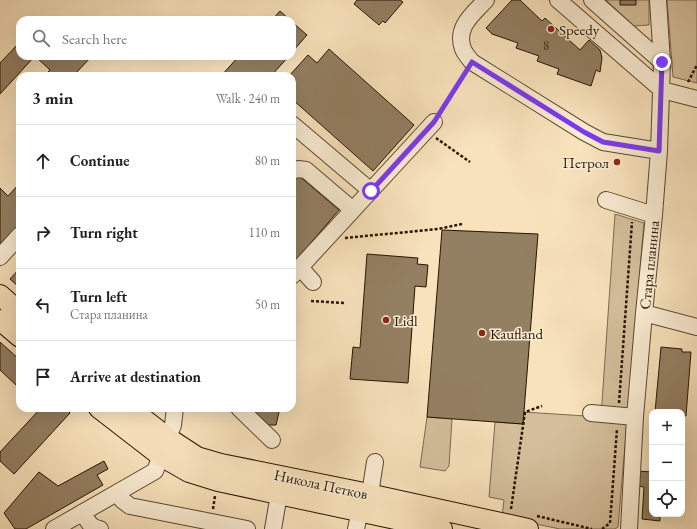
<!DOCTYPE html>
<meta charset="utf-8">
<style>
:root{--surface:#fff;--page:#f2f2f2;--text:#222;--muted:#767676;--line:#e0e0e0}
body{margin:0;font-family:"EB Garamond",serif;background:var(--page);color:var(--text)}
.controls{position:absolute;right:12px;bottom:12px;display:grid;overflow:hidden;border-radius:8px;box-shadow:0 4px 16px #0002}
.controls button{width:36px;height:36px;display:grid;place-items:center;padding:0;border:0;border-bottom:1px solid var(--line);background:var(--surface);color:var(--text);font:20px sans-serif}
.stop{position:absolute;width:12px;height:12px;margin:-9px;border:3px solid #7c3aed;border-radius:50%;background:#fff}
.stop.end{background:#7c3aed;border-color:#fff;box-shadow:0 1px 4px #0008}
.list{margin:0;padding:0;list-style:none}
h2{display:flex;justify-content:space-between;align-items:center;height:52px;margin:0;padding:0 16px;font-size:17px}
h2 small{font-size:13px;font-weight:400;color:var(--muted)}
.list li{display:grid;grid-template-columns:26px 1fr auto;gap:12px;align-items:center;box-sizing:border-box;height:72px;padding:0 16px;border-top:1px solid var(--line)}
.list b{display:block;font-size:15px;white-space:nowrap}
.list p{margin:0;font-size:13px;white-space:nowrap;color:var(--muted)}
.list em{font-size:13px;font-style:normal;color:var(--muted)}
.icon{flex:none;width:22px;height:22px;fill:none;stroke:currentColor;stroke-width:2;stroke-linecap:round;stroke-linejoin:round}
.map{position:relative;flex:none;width:697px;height:529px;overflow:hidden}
.search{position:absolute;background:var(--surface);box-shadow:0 4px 16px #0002;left:16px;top:16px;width:280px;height:44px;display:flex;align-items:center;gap:10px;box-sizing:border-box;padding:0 14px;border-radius:12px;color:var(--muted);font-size:15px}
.panel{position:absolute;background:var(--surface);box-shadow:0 4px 16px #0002;left:16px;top:72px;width:280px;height:340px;border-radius:12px}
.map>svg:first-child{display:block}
</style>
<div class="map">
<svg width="697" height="529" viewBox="0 0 697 529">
<rect width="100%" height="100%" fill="#f8e2bc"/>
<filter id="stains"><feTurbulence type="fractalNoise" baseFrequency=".005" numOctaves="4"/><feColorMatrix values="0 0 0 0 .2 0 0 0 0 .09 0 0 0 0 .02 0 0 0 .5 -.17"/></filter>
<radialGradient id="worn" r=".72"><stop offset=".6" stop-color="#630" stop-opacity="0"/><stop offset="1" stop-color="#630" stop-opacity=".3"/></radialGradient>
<path fill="#d4bf9c" stroke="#7d6a4e" d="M 606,0 L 649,0 L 649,25 L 634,26 Z
M 667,0 L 697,0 L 697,83 L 673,77 Z
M 615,214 L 644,223 L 618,527 L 615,529 L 560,529 L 502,517 L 504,500 L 489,497 L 495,422 L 523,424 L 524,412 L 601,417 Z
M 427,417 L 452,419 L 449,466 L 445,471 L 420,467 Z"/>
<path fill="#937f62" stroke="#261400" d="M 357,0 L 400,0 L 403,2 L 385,23 L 383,21 L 379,25 L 354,4 Z
M 512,0 L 520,0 L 542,21 L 545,18 L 580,50 L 589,40 L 600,50 L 602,58 L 600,72 L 596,70 L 591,86 L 557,74 L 559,69 L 537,61 L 539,56 L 516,48 L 518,43 L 492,34 L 486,28 Z
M 620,0 L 636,0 L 636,5 L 620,5 Z
M 280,11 L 290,20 L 272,20 Z
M 292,22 L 307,35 L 292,52 Z
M 20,42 L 20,56 L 35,56 L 0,94 L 0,63 Z
M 329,49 L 414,125 L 373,171 L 292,99 L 292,76 L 289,76 L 308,55 L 317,63 Z
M 35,56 L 58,56 L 60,58 L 62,56 L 92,56 L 73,76 L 44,76 L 50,70 Z
M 239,56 L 289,56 L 271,76 L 221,76 Z
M 298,175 L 339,210 L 292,265 L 292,182 Z
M 20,183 L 20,228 L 0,249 L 0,188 L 8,196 Z
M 442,230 L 538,234 L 523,424 L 427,417 Z
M 367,254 L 418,258 L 417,264 L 428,265 L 426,287 L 415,286 L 408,383 L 350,379 L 353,347 L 360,348 Z
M 20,268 L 20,288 L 10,279 Z
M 0,342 L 20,360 L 20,381 L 16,385 L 0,370 Z
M 661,347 L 682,349 L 682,352 L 691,352 L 686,416 L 682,416 L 682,412 L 655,412 Z
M 41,408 L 65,408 L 70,413 L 14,474 L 0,461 L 0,452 Z
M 250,408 L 280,408 L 276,425 L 269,425 Z
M 104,461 L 108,469 L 97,475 L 103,485 L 26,529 L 15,529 L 4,513 L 39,472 L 58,486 Z
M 637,471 L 652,472 L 652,514 L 660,514 L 660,521 L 642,519 L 644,487 L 636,486 Z"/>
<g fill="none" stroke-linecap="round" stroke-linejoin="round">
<defs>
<path id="minor" d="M 486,0 C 473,14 455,27 463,49 C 465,54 469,58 472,62 L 584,132 L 603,142 L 659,151
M 558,0 L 662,90 L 697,99
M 592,0 L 662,62
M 292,124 L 371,191
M 292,171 L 298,169 L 306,170 L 353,210
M 606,200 L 654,215
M 0,257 L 20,235
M 298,270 L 305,273 L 313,282
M 292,276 L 434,122
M 644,313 L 697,327
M 239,408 L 272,440
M 591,413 L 635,417
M 118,492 L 122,500 L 130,506 L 247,529
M 370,494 L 375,462
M 83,512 C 88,521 89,527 100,529
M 54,529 L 155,471 L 173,425 L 175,408
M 273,529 L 279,494
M 356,529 L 362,501
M 629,529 L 635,417 L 644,313 L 654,215 L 659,151 L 662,62 L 658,0"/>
<path id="major" d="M 0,295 L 20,313
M 0,320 L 20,337
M 99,408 L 161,456 L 189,472 L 218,481 L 442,529
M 129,408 L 168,438 L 197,457 L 221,464 L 364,493 L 528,529"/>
</defs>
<use href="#minor" stroke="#5a482f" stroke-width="18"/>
<use href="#major" stroke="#261400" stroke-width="22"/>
<path stroke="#261400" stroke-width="2.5" stroke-dasharray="3 2" stroke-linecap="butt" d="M 688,82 L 697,65
M 442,110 L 465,74
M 436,138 L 470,162
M 345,238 L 438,229 L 462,224
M 311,301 L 344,303
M 619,403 L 632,222
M 213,509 L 215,496
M 511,509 L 525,412 L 542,406
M 537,516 L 592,529
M 602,529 L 610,523 L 617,429"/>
<use href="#minor" stroke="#faecd3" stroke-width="16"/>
<use href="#major" stroke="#f8e2bc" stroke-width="20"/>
</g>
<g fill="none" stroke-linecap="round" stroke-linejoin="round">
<path stroke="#7c3aed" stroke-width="5" d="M 371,191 L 434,122 L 472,62 L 584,132 L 603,142 L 659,151 L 662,62"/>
</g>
<g fill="#8f2418" stroke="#faecd3" stroke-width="1.5">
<circle cx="551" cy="29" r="4"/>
<circle cx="617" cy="162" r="4"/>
<circle cx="386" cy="320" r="4"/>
<circle cx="482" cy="333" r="4"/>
</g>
<g text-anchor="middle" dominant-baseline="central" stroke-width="3" stroke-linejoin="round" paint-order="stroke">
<g font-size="13" fill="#412f18">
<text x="546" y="45">8</text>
</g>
<g font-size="15" fill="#261400" stroke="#faecd3" text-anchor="start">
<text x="559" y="29">Speedy</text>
<text x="609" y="162" text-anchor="end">Петрол</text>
<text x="394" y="320">Lidl</text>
<text x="490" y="333">Kaufland</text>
</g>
<g font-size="15" fill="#261400" stroke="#faecd3">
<text transform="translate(649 265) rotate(-84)">Стара планина</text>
<text transform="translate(321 484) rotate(12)">Никола Петков</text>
</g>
</g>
<rect width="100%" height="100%" filter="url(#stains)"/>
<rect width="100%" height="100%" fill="url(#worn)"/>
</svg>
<div class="controls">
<button>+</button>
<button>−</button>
<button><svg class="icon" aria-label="locate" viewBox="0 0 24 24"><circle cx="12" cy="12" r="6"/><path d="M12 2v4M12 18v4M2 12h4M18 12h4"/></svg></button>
</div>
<div class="stop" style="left:371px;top:191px"></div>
<div class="stop end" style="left:662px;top:62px"></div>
<div class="search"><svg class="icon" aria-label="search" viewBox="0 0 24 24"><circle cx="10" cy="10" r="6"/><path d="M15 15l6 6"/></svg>Search here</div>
<section class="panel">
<h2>3 min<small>Walk · 240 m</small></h2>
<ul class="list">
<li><svg class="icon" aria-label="ahead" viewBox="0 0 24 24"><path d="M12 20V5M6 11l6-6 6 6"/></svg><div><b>Continue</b></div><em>80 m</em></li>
<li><svg class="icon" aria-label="right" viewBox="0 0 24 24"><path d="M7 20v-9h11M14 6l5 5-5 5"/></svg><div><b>Turn right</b></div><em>110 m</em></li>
<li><svg class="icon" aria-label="left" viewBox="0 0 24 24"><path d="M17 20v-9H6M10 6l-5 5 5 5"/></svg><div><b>Turn left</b><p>Стара планина</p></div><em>50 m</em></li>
<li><svg class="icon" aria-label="arrive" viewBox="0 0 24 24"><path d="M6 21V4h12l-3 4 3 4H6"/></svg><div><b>Arrive at destination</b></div></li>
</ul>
</section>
</div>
